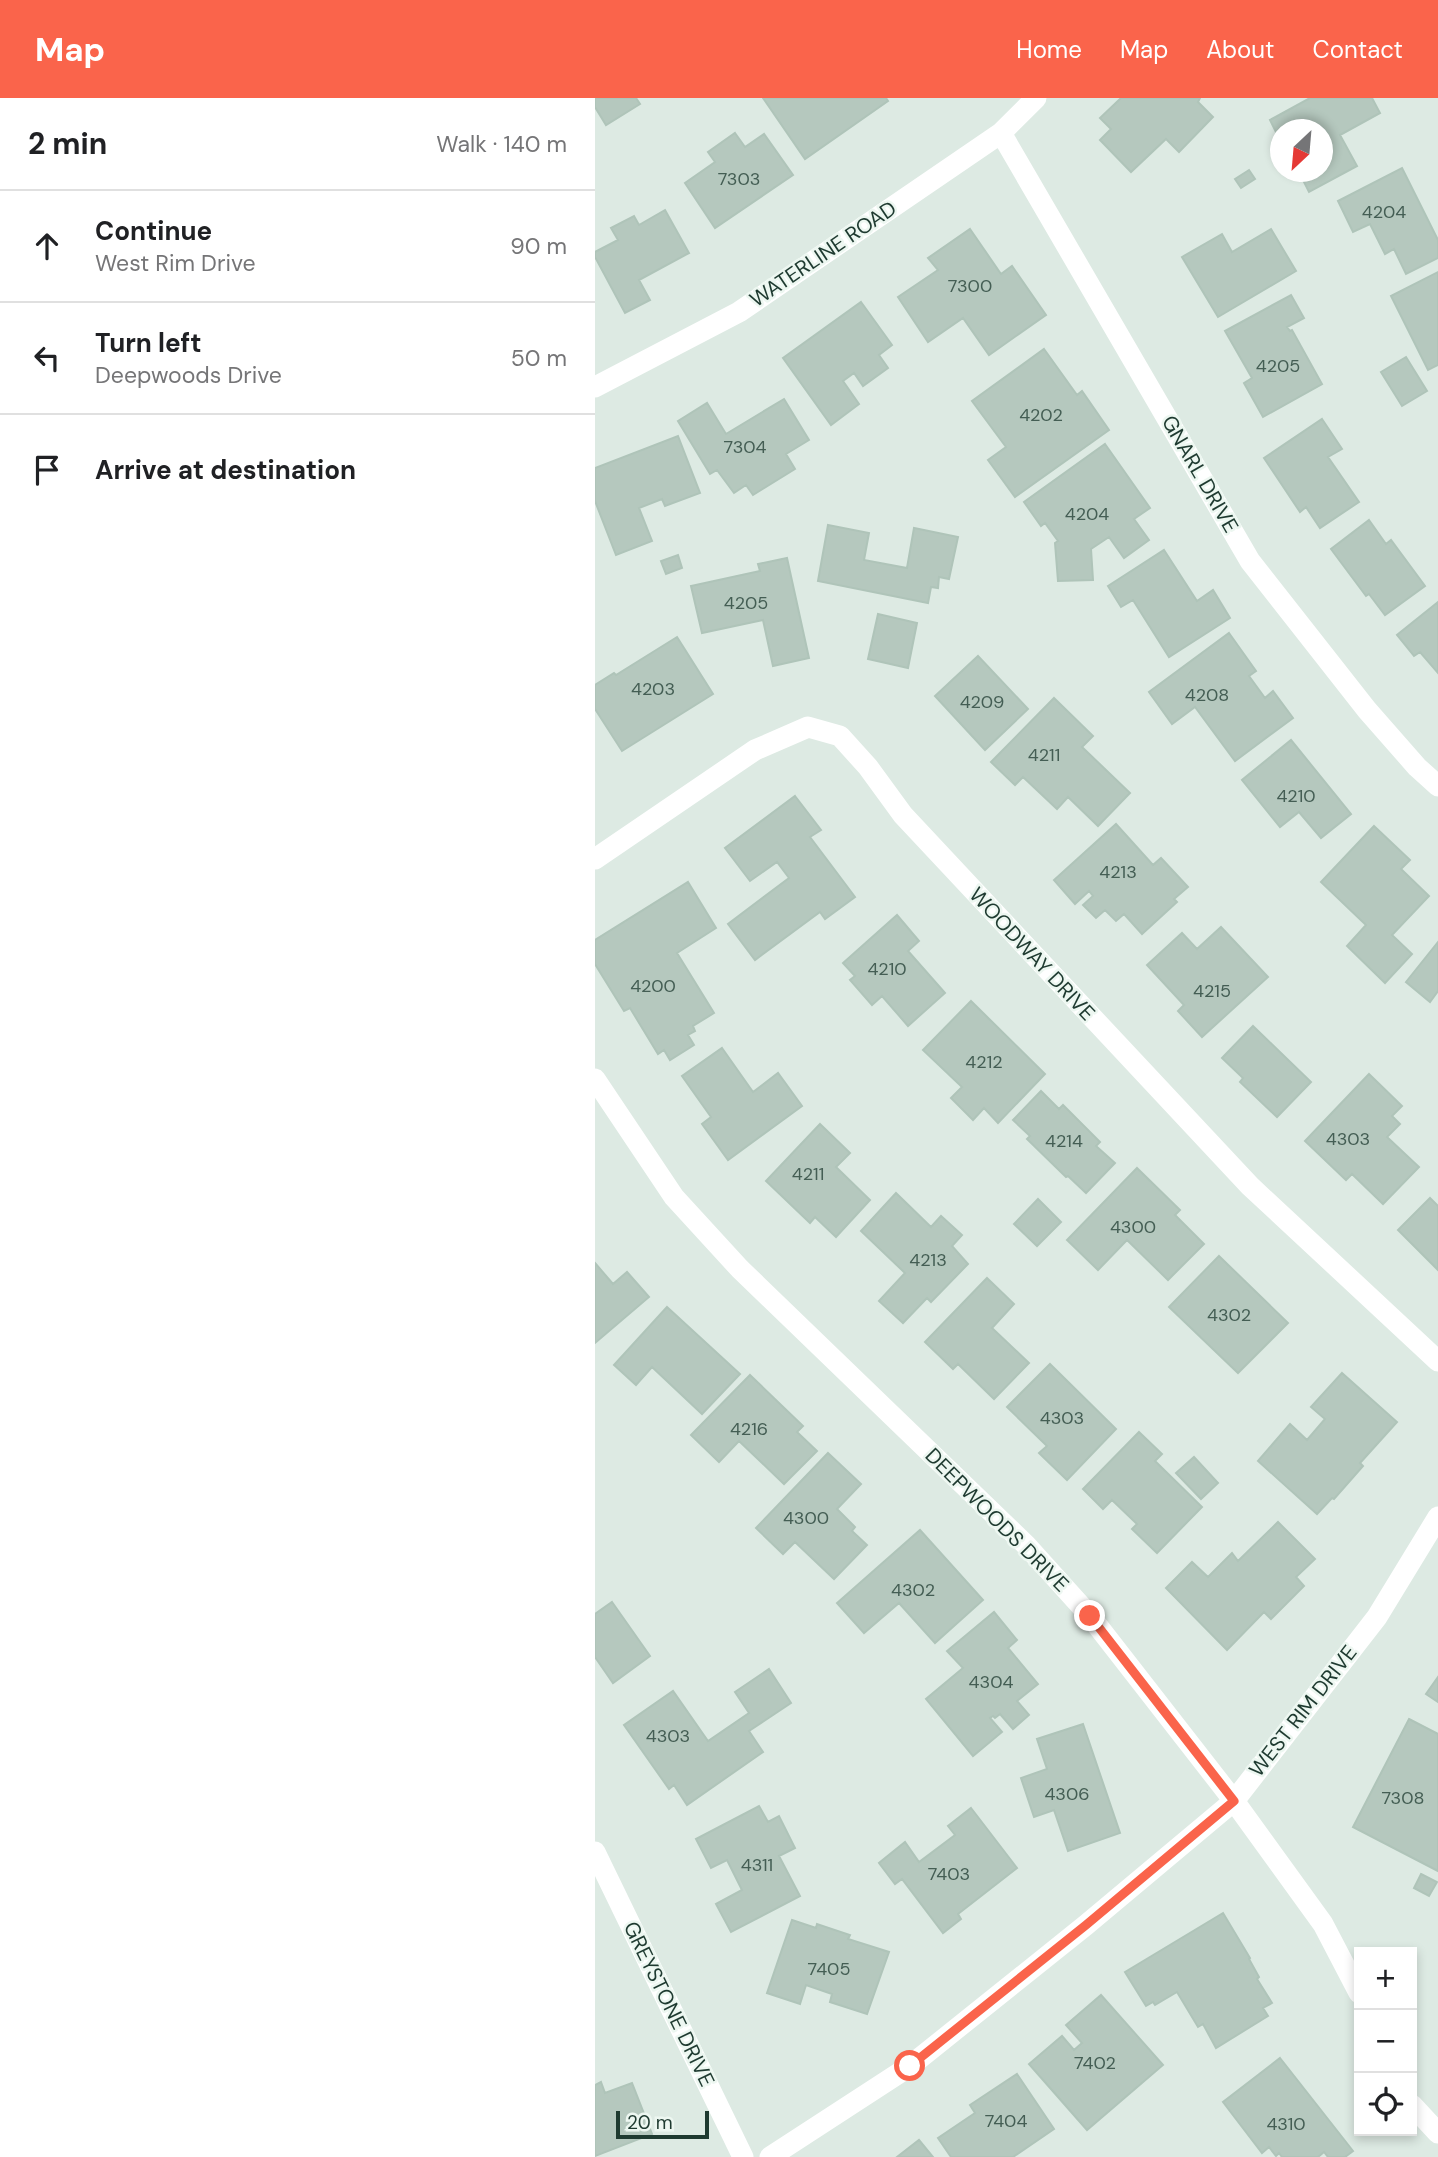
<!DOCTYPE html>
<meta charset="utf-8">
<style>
:root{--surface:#fff;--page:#f6f6f6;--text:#202124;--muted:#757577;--line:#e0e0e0;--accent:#fa644b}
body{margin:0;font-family:"DM Sans",sans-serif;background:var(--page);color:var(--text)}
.controls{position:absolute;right:21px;bottom:21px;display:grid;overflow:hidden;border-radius:0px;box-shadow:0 4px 10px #0003}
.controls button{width:63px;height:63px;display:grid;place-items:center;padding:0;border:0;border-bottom:2px solid var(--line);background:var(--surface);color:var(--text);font:35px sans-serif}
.compass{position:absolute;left:675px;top:21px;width:63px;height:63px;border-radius:50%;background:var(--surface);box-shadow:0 4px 10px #0003;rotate:206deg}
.scale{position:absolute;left:21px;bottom:18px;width:93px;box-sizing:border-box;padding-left:7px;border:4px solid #1e3a30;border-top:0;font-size:19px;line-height:24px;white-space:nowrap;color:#1e3a30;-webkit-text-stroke:5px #edf7f1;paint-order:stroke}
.stop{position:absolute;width:21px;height:21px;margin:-16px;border:5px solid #fa644b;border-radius:50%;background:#fff}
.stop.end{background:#fa644b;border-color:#fff;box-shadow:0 2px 7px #0008}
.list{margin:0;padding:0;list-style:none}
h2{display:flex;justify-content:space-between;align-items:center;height:91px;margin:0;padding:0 28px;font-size:30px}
h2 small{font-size:23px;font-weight:400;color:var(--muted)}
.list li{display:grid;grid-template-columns:46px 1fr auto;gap:21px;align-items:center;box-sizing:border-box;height:112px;padding:0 28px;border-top:2px solid var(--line)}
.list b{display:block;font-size:26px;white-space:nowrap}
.list p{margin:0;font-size:23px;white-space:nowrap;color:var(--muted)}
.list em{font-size:23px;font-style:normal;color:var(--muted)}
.icon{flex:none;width:38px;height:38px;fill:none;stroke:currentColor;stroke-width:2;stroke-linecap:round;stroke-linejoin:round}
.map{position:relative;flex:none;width:843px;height:2059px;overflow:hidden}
header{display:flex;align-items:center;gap:42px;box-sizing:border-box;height:98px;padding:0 35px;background:var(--accent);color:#fff}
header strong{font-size:33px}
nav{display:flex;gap:38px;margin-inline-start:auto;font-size:24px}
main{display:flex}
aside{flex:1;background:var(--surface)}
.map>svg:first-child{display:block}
</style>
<header>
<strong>Map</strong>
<nav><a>Home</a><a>Map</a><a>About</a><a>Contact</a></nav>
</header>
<main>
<aside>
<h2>2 min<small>Walk · 140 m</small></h2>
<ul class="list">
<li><svg class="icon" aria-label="ahead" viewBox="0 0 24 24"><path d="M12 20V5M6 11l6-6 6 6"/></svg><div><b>Continue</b><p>West Rim Drive</p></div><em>90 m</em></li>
<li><svg class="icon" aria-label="left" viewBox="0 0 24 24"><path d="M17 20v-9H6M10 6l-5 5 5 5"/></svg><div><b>Turn left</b><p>Deepwoods Drive</p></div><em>50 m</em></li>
<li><svg class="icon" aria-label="arrive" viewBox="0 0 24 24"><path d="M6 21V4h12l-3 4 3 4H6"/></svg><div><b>Arrive at destination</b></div></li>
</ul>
</aside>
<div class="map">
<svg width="843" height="2059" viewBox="0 0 843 2059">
<rect width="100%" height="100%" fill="#ddeae3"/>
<path fill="#b5c8be" stroke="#afc4b9" stroke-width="2" d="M 0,0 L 41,0 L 45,6 L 11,27 L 0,9 Z
M 168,0 L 291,0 L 293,3 L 210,61 Z
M 526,0 L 605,0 L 603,4 L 618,19 L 584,54 L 571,41 L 536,74 L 505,42 L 516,31 L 505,20 Z
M 715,0 L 777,0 L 785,15 L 745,37 L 762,68 L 714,94 L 704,74 L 727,74 L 727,32 L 685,32 L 685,42 L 675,22 Z
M 140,35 L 150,49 L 169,36 L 198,77 L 120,130 L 90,85 L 120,64 L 113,54 Z
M 685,42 L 685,63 L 677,47 Z
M 807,70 L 843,142 L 843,160 L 811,176 L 799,151 L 790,156 L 775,126 L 758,134 L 743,103 Z
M 654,72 L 660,81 L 646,90 L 640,81 Z
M 70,112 L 94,155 L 44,182 L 55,202 L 30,215 L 0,159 L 0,154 L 23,142 L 16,130 L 39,118 L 44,127 Z
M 375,131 L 406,176 L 417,168 L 451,217 L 394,257 L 368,220 L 333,244 L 303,199 L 343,172 L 333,160 Z
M 676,131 L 701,173 L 623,219 L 587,159 L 627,136 L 637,154 Z
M 843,174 L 843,267 L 833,272 L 796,198 Z
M 696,197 L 709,220 L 692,229 L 695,233 L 697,232 L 727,286 L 668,319 L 649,285 L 657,280 L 630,233 Z
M 266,204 L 297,247 L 284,257 L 293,270 L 268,288 L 259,275 L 248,283 L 264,306 L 236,327 L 188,260 Z
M 449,251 L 482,297 L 487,293 L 514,332 L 420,399 L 393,362 L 411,349 L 377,303 Z
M 811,259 L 832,293 L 807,308 L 786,274 Z
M 189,301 L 214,342 L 191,356 L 200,371 L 158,397 L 151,387 L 139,395 L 122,372 L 115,376 L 83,323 L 112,305 L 131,336 Z
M 727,321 L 747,351 L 733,359 L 764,404 L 725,430 L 711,409 L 705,414 L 669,360 Z
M 83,338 L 105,395 L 70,408 L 67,401 L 44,410 L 57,443 L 21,457 L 0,403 L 0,370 Z
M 510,346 L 555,410 L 539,421 L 554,442 L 529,460 L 514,439 L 496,451 L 498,482 L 463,483 L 460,445 L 463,443 L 450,425 L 446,428 L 429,404 Z
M 774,422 L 791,446 L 796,442 L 830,488 L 790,517 L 774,496 L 771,498 L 736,451 Z
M 233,427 L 274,435 L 269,462 L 312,470 L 319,430 L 363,439 L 354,481 L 344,479 L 343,490 L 336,489 L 333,505 L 223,483 Z
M 569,452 L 602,503 L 618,492 L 635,520 L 574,559 L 538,502 L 526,509 L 513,488 Z
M 83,457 L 87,470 L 71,476 L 66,463 Z
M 192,460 L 214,560 L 178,568 L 168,522 L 107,535 L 96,488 L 165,473 L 163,466 Z
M 843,504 L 843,575 L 825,554 L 819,558 L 802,537 Z
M 283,516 L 322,525 L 313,570 L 273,561 Z
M 634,535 L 661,573 L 654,578 L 670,600 L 678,593 L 698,620 L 640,663 L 600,609 L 577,626 L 554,594 Z
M 82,539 L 118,596 L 27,653 L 0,611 L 0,587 L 19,575 L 21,577 Z
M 383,558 L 433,611 L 390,652 L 340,598 Z
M 459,600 L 498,638 L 487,649 L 535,695 L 503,728 L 473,699 L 462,711 L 428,679 L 420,687 L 396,664 Z
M 696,642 L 756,716 L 726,740 L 704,714 L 685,729 L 647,682 Z
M 200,698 L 226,732 L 215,739 L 260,799 L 230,821 L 225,814 L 160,862 L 133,826 L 194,780 L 182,764 L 155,783 L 130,750 Z
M 521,726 L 558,767 L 566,760 L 593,789 L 579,801 L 582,804 L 547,836 L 529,816 L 521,823 L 510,812 L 501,820 L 488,807 L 498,798 L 494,793 L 480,806 L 459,782 Z
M 779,728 L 815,762 L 806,771 L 834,798 L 797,837 L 817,856 L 790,885 L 752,848 L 771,827 L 726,784 Z
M 93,784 L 121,830 L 82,855 L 119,915 L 98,928 L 100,933 L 93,937 L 99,947 L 75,962 L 69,952 L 63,956 L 35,910 L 29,913 L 0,866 L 0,842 Z
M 302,817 L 324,843 L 313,853 L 350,895 L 313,928 L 287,898 L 277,907 L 255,882 L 260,878 L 248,865 Z
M 626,829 L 673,879 L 607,939 L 583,913 L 589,907 L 552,867 L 587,835 L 602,851 Z
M 843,844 L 843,893 L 835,904 L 811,884 Z
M 376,903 L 450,976 L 403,1025 L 389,1010 L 378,1022 L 356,1000 L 367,989 L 328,952 Z
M 658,928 L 716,984 L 682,1019 L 645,984 L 648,980 L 627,960 Z
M 127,950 L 158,994 L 183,975 L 207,1008 L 133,1062 L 107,1026 L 116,1019 L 87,978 Z
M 774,976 L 807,1008 L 797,1018 L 805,1026 L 792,1039 L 824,1069 L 788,1106 L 757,1076 L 751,1082 L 710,1043 Z
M 446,993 L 464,1011 L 468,1007 L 505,1044 L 501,1048 L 520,1065 L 491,1095 L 473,1078 L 471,1079 L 432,1041 L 435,1038 L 418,1022 Z
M 225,1026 L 255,1055 L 241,1069 L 275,1102 L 241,1139 L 220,1119 L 215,1125 L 171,1083 Z
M 542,1070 L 585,1112 L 580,1117 L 609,1146 L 573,1182 L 532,1142 L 503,1172 L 472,1142 Z
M 301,1095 L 336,1129 L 346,1118 L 367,1137 L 357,1148 L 373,1166 L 336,1204 L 332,1200 L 308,1225 L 284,1203 L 310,1175 L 266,1133 Z
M 835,1100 L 843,1108 L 843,1172 L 803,1132 Z
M 443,1101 L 466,1124 L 442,1148 L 419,1126 Z
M 624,1158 L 693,1225 L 643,1275 L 574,1209 Z
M 0,1165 L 18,1186 L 32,1174 L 54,1199 L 0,1245 Z
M 392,1180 L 419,1206 L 397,1230 L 434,1265 L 399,1301 L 363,1266 L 358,1271 L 330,1244 Z
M 72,1209 L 145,1276 L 107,1316 L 57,1269 L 41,1287 L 19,1267 Z
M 455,1266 L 521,1331 L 472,1382 L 444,1355 L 452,1348 L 412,1309 Z
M 747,1275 L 802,1324 L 765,1365 L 768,1368 L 739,1401 L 737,1400 L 722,1416 L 663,1363 L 695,1326 L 712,1342 L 730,1321 L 716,1309 Z
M 155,1277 L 208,1328 L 202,1334 L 222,1353 L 189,1386 L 144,1343 L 124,1364 L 96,1337 Z
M 544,1334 L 567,1356 L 560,1363 L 607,1409 L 562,1455 L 537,1431 L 542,1426 L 517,1402 L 508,1411 L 488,1391 Z
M 233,1355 L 266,1386 L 242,1411 L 260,1429 L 257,1433 L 272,1447 L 239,1481 L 200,1444 L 188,1456 L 161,1430 Z
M 599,1359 L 623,1385 L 606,1401 L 581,1375 Z
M 683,1424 L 720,1461 L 701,1479 L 709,1488 L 676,1521 L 669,1514 L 632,1552 L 571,1490 L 597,1464 L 613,1479 L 637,1455 L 643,1463 Z
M 325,1432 L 388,1502 L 340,1545 L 304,1505 L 269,1535 L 242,1505 Z
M 17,1504 L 55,1558 L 18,1585 L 0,1559 L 0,1516 Z
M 399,1514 L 422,1542 L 413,1550 L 443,1586 L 422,1603 L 434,1617 L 418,1631 L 405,1616 L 400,1620 L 398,1618 L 395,1620 L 407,1634 L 378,1658 L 331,1601 L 368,1570 L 352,1553 Z
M 174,1571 L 196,1605 L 154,1633 L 168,1654 L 92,1707 L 79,1687 L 74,1691 L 29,1627 L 78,1593 L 113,1643 L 154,1615 L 140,1594 Z
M 843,1579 L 843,1604 L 831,1596 Z
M 814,1621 L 843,1636 L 843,1773 L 758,1729 Z
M 488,1626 L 525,1735 L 473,1753 L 459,1712 L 439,1719 L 426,1680 L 452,1671 L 442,1641 Z
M 164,1708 L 173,1724 L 184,1718 L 200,1750 L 184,1758 L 205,1798 L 136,1834 L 121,1806 L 147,1792 L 132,1762 L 116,1770 L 101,1741 Z
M 376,1710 L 422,1770 L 363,1816 L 366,1821 L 348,1835 L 307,1781 L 300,1786 L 284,1765 L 310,1744 L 324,1764 L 360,1737 L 353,1728 Z
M 826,1776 L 842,1784 L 834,1798 L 819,1790 Z
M 628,1815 L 655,1860 L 654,1861 L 664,1879 L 662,1881 L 677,1905 L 668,1910 L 673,1918 L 621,1950 L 608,1926 L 603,1929 L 582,1894 L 560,1907 L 558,1904 L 551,1908 L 530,1874 Z
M 197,1822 L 221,1830 L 222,1826 L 255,1837 L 253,1841 L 294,1854 L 272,1916 L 235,1904 L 237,1896 L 211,1887 L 205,1906 L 172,1895 Z
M 506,1897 L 568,1967 L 492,2032 L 434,1966 L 467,1938 L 479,1952 L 487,1945 L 471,1927 Z
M 685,1960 L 758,2053 L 750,2059 L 733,2059 L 729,2054 L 723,2059 L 687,2059 L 684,2055 L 681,2058 L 674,2049 L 667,2055 L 628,2004 Z
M 422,1976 L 459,2031 L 418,2059 L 356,2059 L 343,2040 L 380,2015 L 375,2007 Z
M 6,1984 L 10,1995 L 37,1985 L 57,2036 L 0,2058 L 0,1987 Z
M 324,2042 L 338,2059 L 302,2059 Z"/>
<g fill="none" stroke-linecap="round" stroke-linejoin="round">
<path stroke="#fff" stroke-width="21" d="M 406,35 L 655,463 L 772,612 L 822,669 L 843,688
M 0,289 L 144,214 L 406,35 L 441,0
M 0,761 L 160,652 L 213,629 L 245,638 L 273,669 L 308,717 L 655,1088 L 843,1263
M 0,981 L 79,1099 L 145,1171 L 431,1447 L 495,1518 L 639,1703 L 728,1826 L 764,1895
M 817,2007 L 843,2035
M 175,2059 L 315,1968 L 491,1827 L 639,1703 L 782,1519 L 843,1419"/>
<path stroke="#fff" stroke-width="21" d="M 0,1754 L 148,2059"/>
</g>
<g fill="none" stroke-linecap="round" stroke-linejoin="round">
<path stroke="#fa644b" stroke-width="9" d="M 315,1968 L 491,1827 L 639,1703 L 495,1518"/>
</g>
<g text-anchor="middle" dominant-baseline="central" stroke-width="5" stroke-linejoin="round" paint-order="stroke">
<g font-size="18" fill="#445e54">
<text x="144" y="81">7303</text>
<text x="789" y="114">4204</text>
<text x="375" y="188">7300</text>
<text x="683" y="268">4205</text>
<text x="446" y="317">4202</text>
<text x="150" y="349">7304</text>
<text x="492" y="416">4204</text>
<text x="151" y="505">4205</text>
<text x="58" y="591">4203</text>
<text x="612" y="597">4208</text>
<text x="387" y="604">4209</text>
<text x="449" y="657">4211</text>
<text x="701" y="698">4210</text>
<text x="523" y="774">4213</text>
<text x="292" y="871">4210</text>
<text x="58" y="888">4200</text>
<text x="617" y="893">4215</text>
<text x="389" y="964">4212</text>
<text x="753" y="1041">4303</text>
<text x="469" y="1043">4214</text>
<text x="213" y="1076">4211</text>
<text x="538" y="1129">4300</text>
<text x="333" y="1162">4213</text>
<text x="634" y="1217">4302</text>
<text x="467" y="1320">4303</text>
<text x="154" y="1331">4216</text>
<text x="211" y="1420">4300</text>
<text x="318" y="1492">4302</text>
<text x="396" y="1584">4304</text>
<text x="73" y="1638">4303</text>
<text x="472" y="1696">4306</text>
<text x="808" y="1700">7308</text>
<text x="162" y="1767">4311</text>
<text x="354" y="1776">7403</text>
<text x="234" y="1871">7405</text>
<text x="500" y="1965">7402</text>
<text x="411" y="2023">7404</text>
<text x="691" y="2026">4310</text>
</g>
<g font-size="21" fill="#1e3a30" stroke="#edf7f1">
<text transform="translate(228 156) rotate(-34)">WATERLINE ROAD</text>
<text transform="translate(605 376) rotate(60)">GNARL DRIVE</text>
<text transform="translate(437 856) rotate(47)">WOODWAY DRIVE</text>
<text transform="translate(402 1422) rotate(45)">DEEPWOODS DRIVE</text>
<text transform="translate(708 1613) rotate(-52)">WEST RIM DRIVE</text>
<text transform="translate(74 1906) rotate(64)">GREYSTONE DRIVE</text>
</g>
</g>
</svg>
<div class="controls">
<button>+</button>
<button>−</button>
<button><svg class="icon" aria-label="locate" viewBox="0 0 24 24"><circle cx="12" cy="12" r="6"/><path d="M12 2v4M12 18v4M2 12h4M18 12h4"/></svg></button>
</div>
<svg class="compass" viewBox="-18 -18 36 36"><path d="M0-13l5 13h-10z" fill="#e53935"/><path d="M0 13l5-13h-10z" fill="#757577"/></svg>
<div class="scale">20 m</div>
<div class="stop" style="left:315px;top:1968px"></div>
<div class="stop end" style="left:495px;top:1518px"></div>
</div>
</main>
